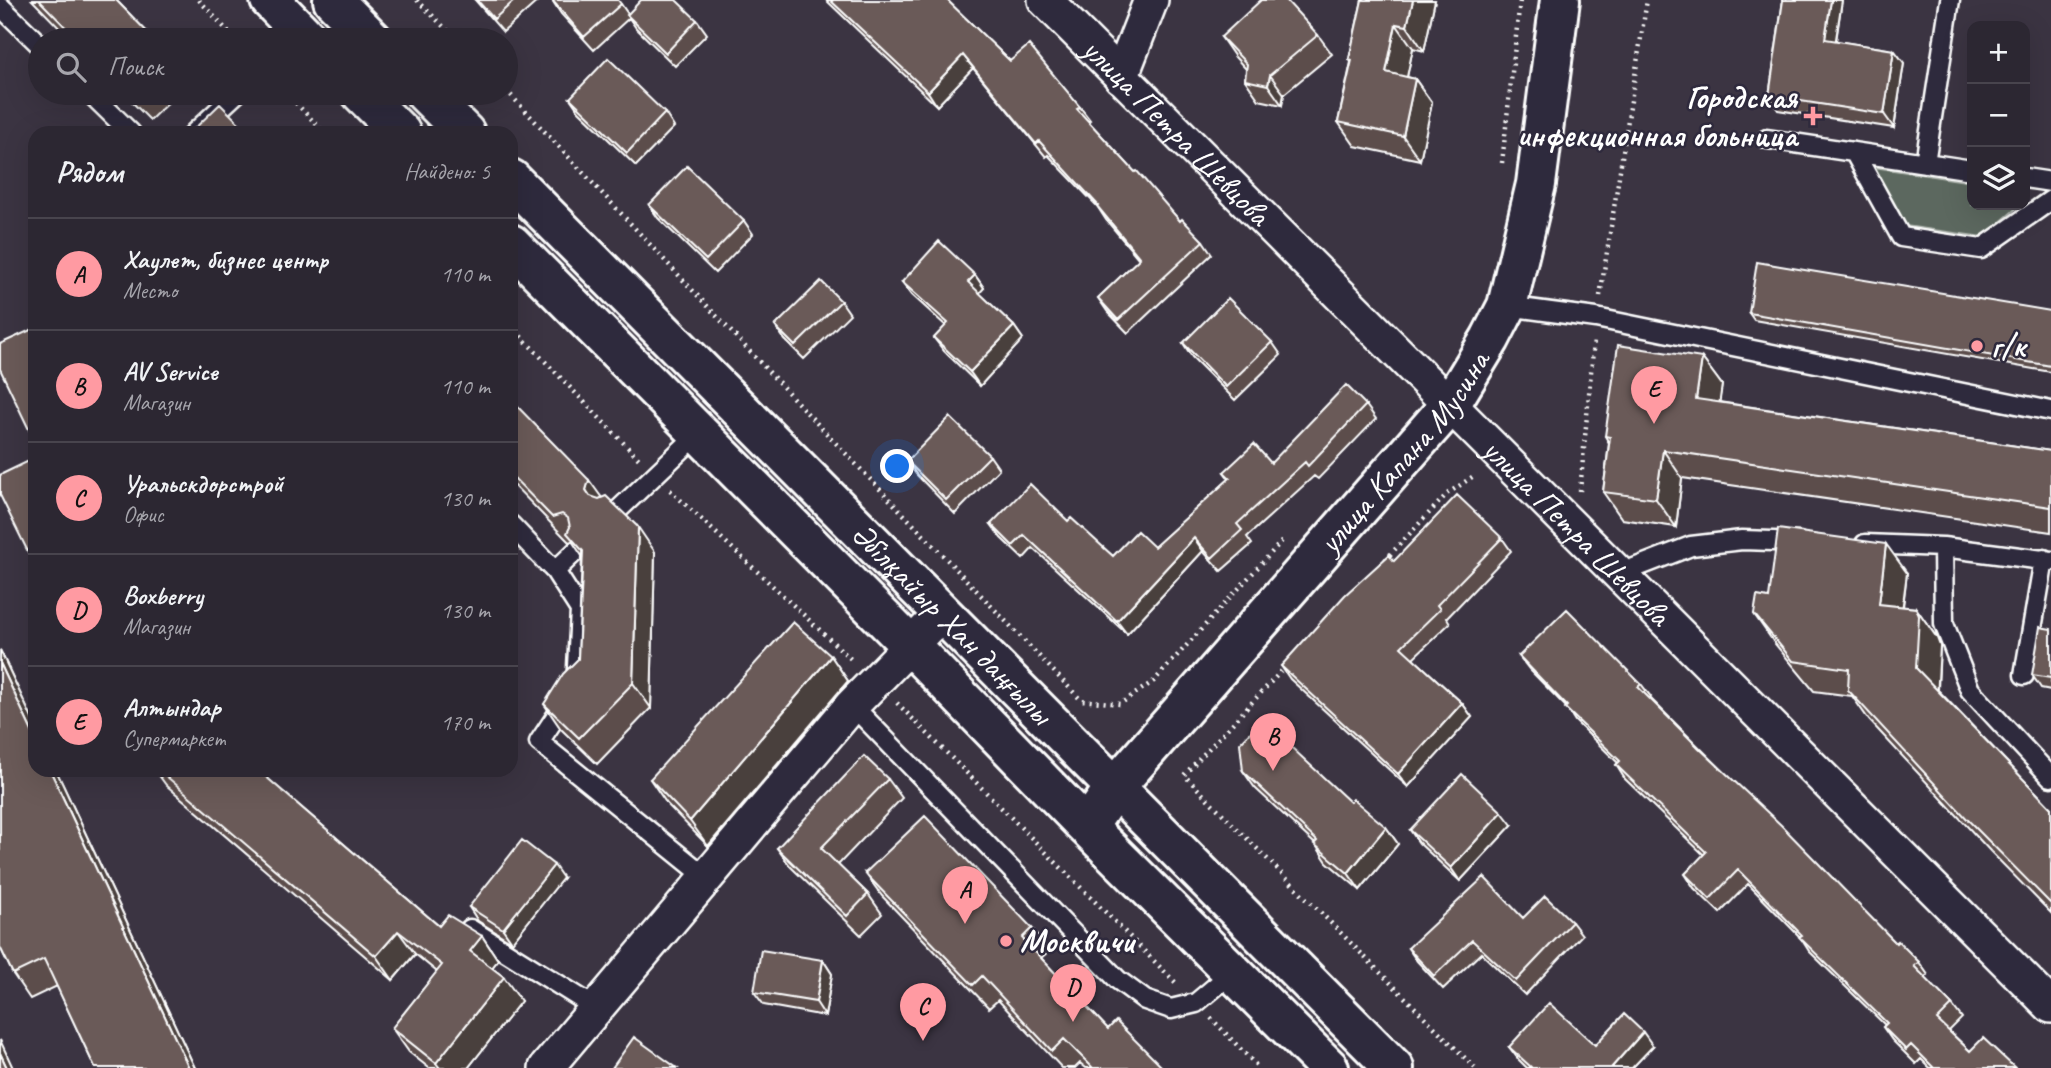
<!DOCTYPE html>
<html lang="ru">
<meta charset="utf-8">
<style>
:root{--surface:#2c2732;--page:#38333e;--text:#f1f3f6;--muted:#a6a5ac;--line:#48444d;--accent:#ff9aa2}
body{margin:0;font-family:Caveat,sans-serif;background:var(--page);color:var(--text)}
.controls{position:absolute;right:21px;top:21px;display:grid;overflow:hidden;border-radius:14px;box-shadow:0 7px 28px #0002}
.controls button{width:63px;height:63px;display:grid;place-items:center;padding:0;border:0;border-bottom:2px solid var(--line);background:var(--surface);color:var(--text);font:35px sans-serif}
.you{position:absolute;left:898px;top:467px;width:24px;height:24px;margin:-18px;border:5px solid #fff;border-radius:50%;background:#1a73e8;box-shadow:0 0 0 10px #1a73e833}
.badge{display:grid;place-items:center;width:46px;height:46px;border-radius:50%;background:var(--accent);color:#111;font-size:23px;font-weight:700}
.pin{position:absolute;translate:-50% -58px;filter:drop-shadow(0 2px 4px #0008)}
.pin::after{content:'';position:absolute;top:37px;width:24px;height:21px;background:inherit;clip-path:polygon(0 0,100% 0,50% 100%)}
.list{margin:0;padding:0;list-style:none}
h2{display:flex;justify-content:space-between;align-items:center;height:91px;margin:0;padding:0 28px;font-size:30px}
h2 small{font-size:23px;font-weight:400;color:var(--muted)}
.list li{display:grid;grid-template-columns:46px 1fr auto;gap:21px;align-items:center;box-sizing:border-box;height:112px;padding:0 28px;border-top:2px solid var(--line)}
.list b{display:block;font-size:26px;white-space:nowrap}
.list p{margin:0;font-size:23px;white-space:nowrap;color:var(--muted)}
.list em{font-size:23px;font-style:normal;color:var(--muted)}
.icon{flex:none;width:38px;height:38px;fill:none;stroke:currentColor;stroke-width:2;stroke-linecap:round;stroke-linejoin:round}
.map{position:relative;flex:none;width:2051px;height:1068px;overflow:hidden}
.search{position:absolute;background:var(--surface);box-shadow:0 7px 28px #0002;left:28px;top:28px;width:490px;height:77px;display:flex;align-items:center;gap:18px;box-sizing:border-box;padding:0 24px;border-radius:38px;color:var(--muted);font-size:26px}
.panel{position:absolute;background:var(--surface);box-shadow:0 7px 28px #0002;left:28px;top:126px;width:490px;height:651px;border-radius:21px}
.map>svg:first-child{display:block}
</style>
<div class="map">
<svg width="2051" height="1068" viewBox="0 0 2051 1068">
<rect width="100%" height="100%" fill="#3b3442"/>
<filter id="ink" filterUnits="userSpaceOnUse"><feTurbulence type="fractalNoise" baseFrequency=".0143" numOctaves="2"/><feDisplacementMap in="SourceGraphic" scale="14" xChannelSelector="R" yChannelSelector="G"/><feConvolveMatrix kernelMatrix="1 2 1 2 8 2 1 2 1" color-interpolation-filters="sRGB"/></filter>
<g filter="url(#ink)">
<path fill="#5c685e" stroke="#aeb4ae" stroke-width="2" d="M 1874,167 L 1972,182 L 1972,205 L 2020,205 L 1983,237 L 1905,226 Z"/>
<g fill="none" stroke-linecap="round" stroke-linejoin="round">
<defs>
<path id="service" d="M 0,6 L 40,45
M 90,93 L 131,133
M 194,133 L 237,93
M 1767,139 L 1972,170
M 1854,152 L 1901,237 L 1981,249 L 2051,200
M 1925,163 L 1950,0
M 2025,178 L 2051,182
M 1507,306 L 1596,318 L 2051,411
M 615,513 L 699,433
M 511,525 L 555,571
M 1865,544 L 1943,547 L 2051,561
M 1943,547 L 1944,624 L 1970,690 L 2051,777
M 577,550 L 555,571 L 580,610 L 576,686 L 539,742 L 706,877
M 1619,574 L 1691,546 L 1742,540 L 1799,542
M 2024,675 L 2044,559
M 852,705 L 1118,980 L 1145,1000 L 1171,1009 L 1196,1003 L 1233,972
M 470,929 L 596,1008"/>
<g id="minor">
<path id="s1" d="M 1045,0 L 2051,1006"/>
<path d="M 1121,77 L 1151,0"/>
<path d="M 546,1068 L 852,705 L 942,613"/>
</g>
<g id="tertiary">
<path id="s2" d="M 1088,826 L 1114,788 L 1450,405 L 1490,339 L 1507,306 L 1536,184 L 1560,0"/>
</g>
<g id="primary">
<path d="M 270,0 L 309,40"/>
<path d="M 333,0 L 373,40"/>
<path d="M 361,93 L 401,133"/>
<path d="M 425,93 L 465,133"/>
<path id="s3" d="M 511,179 L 1394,1068"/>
<path d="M 511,244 L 901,636 L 1083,823 L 1329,1068"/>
</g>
</defs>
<use href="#service" stroke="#fff" stroke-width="23"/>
<use href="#minor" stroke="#fff" stroke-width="38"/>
<use href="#tertiary" stroke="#fff" stroke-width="44"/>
<use href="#primary" stroke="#fff" stroke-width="44"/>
<path stroke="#fff" stroke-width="4.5" stroke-dasharray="2 5" stroke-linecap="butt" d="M 199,0 L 236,40
M 417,0 L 457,40
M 506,90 L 808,414 L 1081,700 L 1120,704 L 1154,681 L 1282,541
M 286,93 L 325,133
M 1502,163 L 1520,0
M 1600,296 L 1647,0
M 511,326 L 639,459
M 670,490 L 853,661
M 1580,491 L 1594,340
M 1385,560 L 1447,494 L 1475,475
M 1286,666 L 1184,775 L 1475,1068
M 897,703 L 1177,984
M 1211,1018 L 1259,1068"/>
<use href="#service" stroke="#2f2a3d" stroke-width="18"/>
<use href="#minor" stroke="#2f2a3d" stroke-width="33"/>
<use href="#tertiary" stroke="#2f2a3d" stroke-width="38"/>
<use href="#primary" stroke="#2f2a3d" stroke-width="38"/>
</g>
<path fill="#5b4d4c" stroke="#fff" stroke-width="2" d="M 32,0 L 116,0 L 155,40 L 71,40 Z
M 475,0 L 539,0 L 503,32 Z
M 552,0 L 621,4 L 628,14 L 697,20 L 707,34 L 675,66 L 636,28 L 629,18 L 594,50 L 561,14 Z
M 826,0 L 947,0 L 1010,61 L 1080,107 L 1090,120 L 1088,121 L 1180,221 L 1203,241 L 1212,254 L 1128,333 L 1107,311 L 1098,298 L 1139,259 L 1106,220 L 1097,206 L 1048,155 L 1046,157 L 973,68 L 937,106 Z
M 1362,0 L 1435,0 L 1424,51 L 1413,48 L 1407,77 L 1415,79 L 1432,103 L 1420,160 L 1355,146 L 1338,122 L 1351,62 L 1349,59 Z
M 1783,0 L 1842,0 L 1836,41 L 1894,50 L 1904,63 L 1894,128 L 1778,110 L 1769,96 Z
M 1318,35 L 1332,54 L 1284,94 L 1282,105 L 1259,100 L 1245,80 L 1246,69 L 1235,57 L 1221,37 Z
M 123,93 L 178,93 L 150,120 Z
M 570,98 L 665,113 L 674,127 L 636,166 L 579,111 Z
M 649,205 L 744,221 L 753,234 L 715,273 L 658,218 Z
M 975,275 L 984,288 L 979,293 L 1014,326 L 1023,339 L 980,386 L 944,351 L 934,338 L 946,326 L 912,295 L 902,282 Z
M 841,301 L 850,314 L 804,359 L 785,340 L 775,326 Z
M 2051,311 L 2051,372 L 1754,320 L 1749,313 Z
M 1272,342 L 1281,355 L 1235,400 L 1192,357 L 1183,343 Z
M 1702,358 L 1722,385 L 1719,402 L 2051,451 L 2051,532 L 1682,478 L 1676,527 L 1622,519 L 1603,492 L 1609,443 L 1605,436 Z
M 511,400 L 602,498 L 655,552 L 651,708 L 597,764 L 561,729 L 544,704 L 578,659 L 582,556 L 572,541 L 569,542 L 511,482 Z
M 1366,405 L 1376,419 L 1318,479 L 1314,476 L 1247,537 L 1252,544 L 1221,571 L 1203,551 L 1127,634 L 1033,548 L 1023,559 L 1001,538 L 991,524 L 1068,521 L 1113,556 L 1154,547 L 1229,479 L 1224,472 L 1271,463 Z
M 990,456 L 999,469 L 955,514 L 916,474 L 907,461 Z
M 1502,538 L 1511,551 L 1447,618 L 1450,623 L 1413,658 L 1462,703 L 1472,717 L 1408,787 L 1290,679 L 1281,666 L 1394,561 Z
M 1907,573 L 1903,607 L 1916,608 L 1937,638 L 1940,646 L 1938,690 L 2051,808 L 2051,913 L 1991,852 L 1869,720 L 1852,696 L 1814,691 L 1775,644 L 1754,614 L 1769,598 Z
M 2051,629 L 2051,690 L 2041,688 L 2032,675 Z
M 0,650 L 35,725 L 35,770 L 56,770 L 195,1068 L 95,1068 L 57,986 L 30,999 L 13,974 L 0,947 Z
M 831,656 L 848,681 L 708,846 L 667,804 L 650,779 Z
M 1519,656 L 1641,684 L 1651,697 L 1650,698 L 1896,943 L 1919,962 L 1928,975 L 1925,978 L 1952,1005 L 1962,1018 L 1949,1031 L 1970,1051 L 2015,1068 L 1930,1068 L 1921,1059 L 1916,1064 L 1892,1040 L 1883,1027 L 1885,1025 L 1809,951 L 1800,937 L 1748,884 L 1720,913 L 1694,888 L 1685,874 L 1704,855 L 1625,779 L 1616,765 L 1618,763 L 1575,721 L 1566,707 L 1529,669 Z
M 155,770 L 258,770 L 439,926 L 482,936 L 498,960 L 492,968 L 521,1001 L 468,1068 L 429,1068 L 409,1052 L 392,1028 L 437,972 L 415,954 L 393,980 L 166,785 Z
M 1243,771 L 1386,827 L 1398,844 L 1360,890 L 1327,862 L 1315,844 L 1255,788 Z
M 888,779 L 902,798 L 838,865 L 868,894 L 882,914 L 861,935 L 791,867 L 777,848 Z
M 1512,825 L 1460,881 L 1419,843 L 1410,830 Z
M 865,873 L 1032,928 L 1049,951 L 1041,958 L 1108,1029 L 1163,1068 L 1086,1068 L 1080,1063 L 1075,1068 L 1062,1068 L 998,1000 L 989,1008 L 882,896 Z
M 563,878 L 512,942 L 478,921 L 469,907 Z
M 1523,918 L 1572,922 L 1582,935 L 1525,995 L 1481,953 L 1443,989 L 1417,961 L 1408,948 Z
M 823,960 L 832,974 L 825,1016 L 764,1005 L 754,992 Z
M 1595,1045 L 1653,1046 L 1632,1068 L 1527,1068 L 1519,1060 L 1509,1047 Z"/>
<path fill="#4a3f3e" stroke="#fff" stroke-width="2" d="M 1413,0 L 1435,0 L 1424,51 L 1407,26 Z
M 1831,0 L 1842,0 L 1834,52 L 1825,39 Z
M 1396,24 L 1413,48 L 1403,96 L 1386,72 Z
M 1894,50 L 1904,63 L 1894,128 L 1884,114 Z
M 963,55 L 973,68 L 937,106 L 928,92 Z
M 1270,75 L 1284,94 L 1282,105 L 1268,85 Z
M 1415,79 L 1432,103 L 1420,160 L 1403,136 Z
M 975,275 L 984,288 L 977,296 L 968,282 Z
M 1014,326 L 1023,339 L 980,386 L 970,372 Z
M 1702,358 L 1722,385 L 1716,427 L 1696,399 Z
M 1663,450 L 1682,478 L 1676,527 L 1656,499 Z
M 589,480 L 607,505 L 590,496 L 586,490 Z
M 638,527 L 655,552 L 651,708 L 633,683 Z
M 1194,538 L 1203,551 L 1127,634 L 1117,621 Z
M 1886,544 L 1907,573 L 1899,634 L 1879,604 Z
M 1916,608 L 1937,638 L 1940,646 L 1937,698 L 1916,668 Z
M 0,650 L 35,725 L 35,738 L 0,663 Z
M 831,656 L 848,681 L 708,846 L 690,821 Z
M 1462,703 L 1472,717 L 1408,787 L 1398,774 Z
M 50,770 L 56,770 L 195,1068 L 189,1068 Z
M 1502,812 L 1512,825 L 1460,881 L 1451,868 Z
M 1386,827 L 1398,844 L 1360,890 L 1348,873 Z
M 554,865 L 563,878 L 512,942 L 503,929 Z
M 398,931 L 415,954 L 393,980 L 376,956 Z
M 482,936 L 498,960 L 487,974 L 470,951 Z
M 823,960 L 832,974 L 825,1016 L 816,1002 Z
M 504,977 L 521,1001 L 468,1068 L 440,1068 L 436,1063 Z
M 1643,1032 L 1653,1046 L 1632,1068 L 1611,1068 Z
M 0,1040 L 13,1068 L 7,1068 L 0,1053 Z"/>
<path fill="#6a5a58" stroke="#fff" stroke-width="2" d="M 39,0 L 116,0 L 155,40 L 78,40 Z
M 477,0 L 515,0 L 494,19 Z
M 552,0 L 618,0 L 621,4 L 584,37 Z
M 641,0 L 676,0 L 697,20 L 666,53 L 627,15 Z
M 830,0 L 947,0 L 1010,61 L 1029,45 L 1080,107 L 1077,109 L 1135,172 L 1137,171 L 1180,221 L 1182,219 L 1203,241 L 1118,320 L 1098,298 L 1140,258 L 1097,206 L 1098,205 L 1039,141 L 1036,144 L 963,55 L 928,92 Z
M 1261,0 L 1286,0 L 1318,35 L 1270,75 L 1268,85 L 1245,80 L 1247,64 L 1221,37 Z
M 1362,0 L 1413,0 L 1407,26 L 1396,24 L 1386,72 L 1415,79 L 1403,136 L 1338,122 L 1352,60 L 1349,59 Z
M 1783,0 L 1831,0 L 1825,39 L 1894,50 L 1884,114 L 1769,96 Z
M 608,58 L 665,113 L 627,153 L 570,98 Z
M 220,104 L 249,133 L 190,133 Z
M 687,166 L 744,221 L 706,260 L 649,205 Z
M 939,241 L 975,275 L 968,282 L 1014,326 L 970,372 L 934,338 L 948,323 L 902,282 Z
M 1757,262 L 2051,311 L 2051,366 L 1749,313 Z
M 821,281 L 841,301 L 795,346 L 775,326 Z
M 1228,298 L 1272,342 L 1226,387 L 1183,343 Z
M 35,328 L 35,442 L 0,369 L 0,344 Z
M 1618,345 L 1702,358 L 1696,399 L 2051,451 L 2051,507 L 1663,450 L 1656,499 L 1603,492 L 1610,437 L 1605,436 Z
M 1346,385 L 1366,405 L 1308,466 L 1305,462 L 1237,524 L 1242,530 L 1212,558 L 1194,538 L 1117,621 L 1024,535 L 1013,546 L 991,524 L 1030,484 L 1068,521 L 1071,518 L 1113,556 L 1137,531 L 1154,547 L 1230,478 L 1224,472 L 1254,444 L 1271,463 Z
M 511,400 L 589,480 L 586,490 L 590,496 L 599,499 L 606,496 L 638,527 L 633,683 L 579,738 L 544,704 L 563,674 L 578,659 L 583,551 L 567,533 L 570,527 L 568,518 L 562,514 L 552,517 L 511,475 Z
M 950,417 L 990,456 L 946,500 L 907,461 Z
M 35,458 L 35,566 L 0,495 L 0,475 Z
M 1457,495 L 1502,538 L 1437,605 L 1440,609 L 1401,647 L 1462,703 L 1398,774 L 1281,666 L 1345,595 L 1389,555 L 1394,561 Z
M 1778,529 L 1886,544 L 1879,604 L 1916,608 L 1919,616 L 1916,668 L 2051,808 L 2051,904 L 1970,822 L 1848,690 L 1849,669 L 1793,661 L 1754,614 L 1757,596 L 1769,598 Z
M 1567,609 L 1641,684 L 1638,687 L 1699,748 L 1781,825 L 1896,943 L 1898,941 L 1919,962 L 1914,966 L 1952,1005 L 1937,1020 L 1970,1051 L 1983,1038 L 2015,1068 L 1934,1068 L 1911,1045 L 1906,1050 L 1883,1027 L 1887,1023 L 1799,937 L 1802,935 L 1738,870 L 1710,899 L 1685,874 L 1706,852 L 1616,765 L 1620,761 L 1565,708 L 1567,706 L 1519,656 Z
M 793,622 L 831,656 L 690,821 L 650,779 Z
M 2040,627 L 2051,629 L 2051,678 L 2032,675 Z
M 0,663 L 35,738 L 35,770 L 50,770 L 189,1068 L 95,1068 L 44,959 L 13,974 L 0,947 Z
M 1262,720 L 1350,802 L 1353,799 L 1386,827 L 1348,873 L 1314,844 L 1317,841 L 1243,771 L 1240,743 Z
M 864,756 L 888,779 L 821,848 L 868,894 L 847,916 L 777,848 Z
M 159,770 L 258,770 L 439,926 L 448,915 L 482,936 L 470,951 L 504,977 L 436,1063 L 392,1028 L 442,965 L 398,931 L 376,956 Z
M 1462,774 L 1502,812 L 1451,868 L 1410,830 Z
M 925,816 L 1032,928 L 1022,938 L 1108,1029 L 1116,1021 L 1163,1068 L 1093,1068 L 1064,1039 L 1052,1051 L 982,976 L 973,985 L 865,873 Z
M 522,840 L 554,865 L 503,929 L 469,907 Z
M 1484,877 L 1523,918 L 1545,896 L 1572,922 L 1516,981 L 1472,940 L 1434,976 L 1408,948 Z
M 761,950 L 823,960 L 816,1002 L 754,992 Z
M 1549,1003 L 1595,1045 L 1624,1014 L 1643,1032 L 1611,1068 L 1532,1068 L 1509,1047 Z
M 634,1037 L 677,1068 L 612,1068 Z
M 0,1053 L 7,1068 L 0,1068 Z"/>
</g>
<g fill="#ff9aa2" stroke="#2f2a3d" stroke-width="2.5">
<path d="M1809.5 105.5h7v7h7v7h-7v7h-7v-7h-7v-7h7z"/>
<circle cx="1977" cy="346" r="7"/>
<circle cx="1006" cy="941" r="7"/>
</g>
<g text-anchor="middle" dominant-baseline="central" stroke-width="5" stroke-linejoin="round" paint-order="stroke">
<g font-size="33" font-weight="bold" fill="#fff" stroke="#2f2a3d" text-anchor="start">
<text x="1797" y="97" text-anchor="end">Городская<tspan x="1797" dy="38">инфекционная больница</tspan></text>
<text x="1991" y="346">г/к</text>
<text x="1020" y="941">Москвичи</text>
</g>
<g font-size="33" fill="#fff" stroke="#2f2a3d">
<text stroke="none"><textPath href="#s1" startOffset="186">улица Петра Шевцова</textPath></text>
<text stroke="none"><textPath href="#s2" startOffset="490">улица Капана Мусина</textPath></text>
<text stroke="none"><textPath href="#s1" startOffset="752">улица Петра Шевцова</textPath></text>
<text stroke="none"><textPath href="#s3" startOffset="626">Әбілқайыр Хан даңғылы</textPath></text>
</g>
</g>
</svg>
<div class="controls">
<button>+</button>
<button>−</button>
<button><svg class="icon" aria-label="layers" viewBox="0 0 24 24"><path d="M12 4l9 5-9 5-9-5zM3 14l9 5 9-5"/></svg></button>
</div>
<div class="you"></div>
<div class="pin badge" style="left:965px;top:924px">A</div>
<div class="pin badge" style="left:1273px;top:771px">B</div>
<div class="pin badge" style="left:923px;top:1041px">C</div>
<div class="pin badge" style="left:1073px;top:1022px">D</div>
<div class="pin badge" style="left:1654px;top:424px">E</div>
<div class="search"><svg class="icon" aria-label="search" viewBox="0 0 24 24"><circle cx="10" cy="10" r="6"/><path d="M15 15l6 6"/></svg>Поиск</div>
<section class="panel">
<h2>Рядом<small>Найдено: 5</small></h2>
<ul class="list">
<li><span class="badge">A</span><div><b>Хаулет, бизнес центр</b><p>Место</p></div><em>110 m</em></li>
<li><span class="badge">B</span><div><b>AV Service</b><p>Магазин</p></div><em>110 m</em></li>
<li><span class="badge">C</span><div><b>Уральскдорстрой</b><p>Офис</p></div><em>130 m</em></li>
<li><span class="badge">D</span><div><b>Boxberry</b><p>Магазин</p></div><em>130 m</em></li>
<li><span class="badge">E</span><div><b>Алтындар</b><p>Супермаркет</p></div><em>170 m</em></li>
</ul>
</section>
</div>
